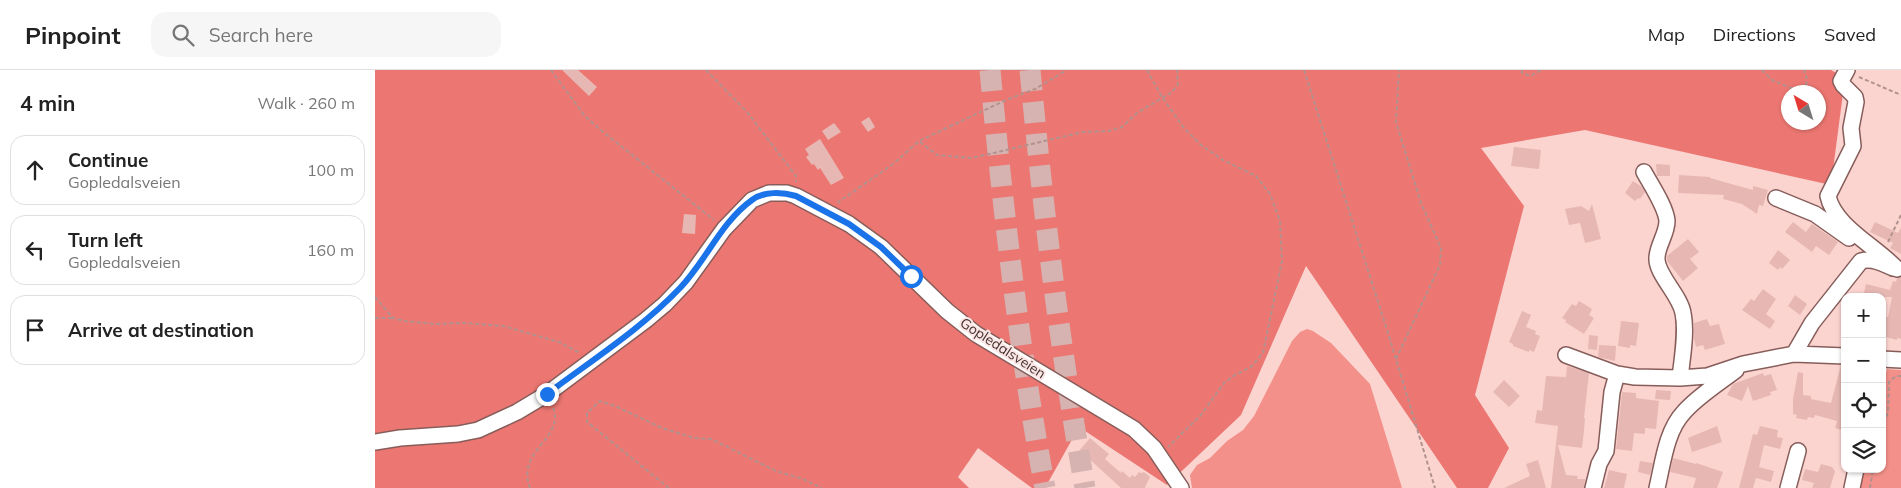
<!DOCTYPE html>
<meta charset="utf-8">
<style>
:root{--surface:#fff;--page:#f6f6f6;--text:#222;--muted:#767676;--line:#e0e0e0}
body{margin:0;font-family:Mulish,sans-serif;background:var(--page);color:var(--text)}
.controls{position:absolute;right:15px;bottom:15px;display:grid;overflow:hidden;border-radius:10px;box-shadow:0 1px 4px #0004}
.controls button{width:45px;height:45px;display:grid;place-items:center;padding:0;border:0;border-bottom:1px solid var(--line);background:var(--surface);color:var(--text);font:25px sans-serif}
.compass{position:absolute;left:1406px;top:15px;width:45px;height:45px;border-radius:50%;background:var(--surface);box-shadow:0 1px 4px #0004;rotate:322deg}
.stop{position:absolute;width:15px;height:15px;margin:-11px;border:4px solid #1a73e8;border-radius:50%;background:#fff}
.stop.end{background:#1a73e8;border-color:#fff;box-shadow:0 1px 5px #0008}
.list{margin:0;padding:0;list-style:none}
h2{display:flex;justify-content:space-between;align-items:center;height:65px;margin:0;padding:0 20px;font-size:21px}
h2 small{font-size:16px;font-weight:400;color:var(--muted)}
.list li{display:grid;grid-template-columns:32px 1fr auto;gap:15px;align-items:center;box-sizing:border-box;height:70px;margin:0 10px 10px;padding:0 10px;border:1px solid var(--line);border-radius:15px}
.list b{display:block;font-size:19px;white-space:nowrap}
.list p{margin:0;font-size:16px;white-space:nowrap;color:var(--muted)}
.list em{font-size:16px;font-style:normal;color:var(--muted)}
.icon{flex:none;width:28px;height:28px;fill:none;stroke:currentColor;stroke-width:2;stroke-linecap:round;stroke-linejoin:round}
.map{position:relative;flex:none;width:1526px;height:418px;overflow:hidden}
header{display:flex;align-items:center;gap:30px;box-sizing:border-box;height:70px;padding:0 25px;background:var(--surface);border-bottom:1px solid var(--line)}
header strong{font-size:24px}
nav{display:flex;gap:28px;margin-inline-start:auto;font-size:18px}
.search{width:350px;height:45px;background:var(--page);display:flex;align-items:center;gap:12px;box-sizing:border-box;padding:0 18px;border-radius:15px;color:var(--muted);font-size:19px}
main{display:flex}
aside{flex:1;background:var(--surface)}
.map>svg:first-child{display:block}
</style>
<header>
<strong>Pinpoint</strong>
<div class="search"><svg class="icon" aria-label="search" viewBox="0 0 24 24"><circle cx="10" cy="10" r="6"/><path d="M15 15l6 6"/></svg>Search here</div>
<nav><a>Map</a><a>Directions</a><a>Saved</a></nav>
</header>
<main>
<aside>
<h2>4 min<small>Walk · 260 m</small></h2>
<ul class="list">
<li><svg class="icon" aria-label="ahead" viewBox="0 0 24 24"><path d="M12 20V5M6 11l6-6 6 6"/></svg><div><b>Continue</b><p>Gopledalsveien</p></div><em>100 m</em></li>
<li><svg class="icon" aria-label="left" viewBox="0 0 24 24"><path d="M17 20v-9H6M10 6l-5 5 5 5"/></svg><div><b>Turn left</b><p>Gopledalsveien</p></div><em>160 m</em></li>
<li><svg class="icon" aria-label="arrive" viewBox="0 0 24 24"><path d="M6 21V4h12l-3 4 3 4H6"/></svg><div><b>Arrive at destination</b></div></li>
</ul>
</aside>
<div class="map">
<svg width="1526" height="418" viewBox="0 0 1526 418">
<rect width="100%" height="100%" fill="#fbd4d0"/>
<path fill="#f39089" d="M 932,259 L 938,261 L 956,273 L 995,314 L 1027,418 L 817,418 L 815,405 L 822,395 L 835,388 L 852,371 L 868,360 L 879,346 L 917,271 L 925,262 Z
M 1512,299 L 1526,300 L 1526,418 L 1482,418 L 1487,399 L 1507,399 L 1507,318 Z"/>
<path fill="#ec7772" fill-rule="evenodd" d="M 0,0 L 1456,0 L 1470,8 L 1456,115 L 1210,60 L 1106,78 L 1149,136 L 1100,325 L 1134,378 L 1113,418 L 1082,418 L 931,196 L 866,345 L 792,415 L 704,357 L 670,418 L 657,418 L 603,378 L 583,407 L 594,418 L 0,418 ZM 1414,22 L 1444,22 L 1444,52 L 1414,52 Z"/>
<path fill="#e7b8b3" d="M 187,0 L 203,0 L 222,17 L 214,26 Z
M 494,47 L 500,57 L 493,62 L 486,52 Z
M 459,53 L 466,62 L 453,70 L 447,61 Z
M 445,69 L 469,108 L 456,115 L 445,98 L 443,100 L 439,94 L 437,95 L 431,87 L 434,85 L 430,79 Z
M 1139,77 L 1166,80 L 1164,99 L 1136,96 Z
M 1281,94 L 1295,95 L 1295,106 L 1282,106 Z
M 1304,105 L 1335,107 L 1335,108 L 1378,120 L 1378,116 L 1393,120 L 1388,136 L 1384,135 L 1382,144 L 1367,134 L 1348,129 L 1349,125 L 1303,123 Z
M 1258,111 L 1267,117 L 1270,122 L 1265,129 L 1263,128 L 1260,131 L 1250,123 Z
M 1217,134 L 1226,169 L 1210,173 L 1205,153 L 1194,155 L 1190,139 L 1206,136 L 1214,141 Z
M 309,144 L 321,145 L 320,164 L 307,163 Z
M 1418,152 L 1431,162 L 1437,154 L 1463,172 L 1454,185 L 1441,176 L 1437,182 L 1410,162 Z
M 1500,152 L 1523,163 L 1526,158 L 1526,184 L 1515,178 L 1518,173 L 1495,162 Z
M 1313,169 L 1324,182 L 1315,189 L 1323,198 L 1308,211 L 1292,191 L 1292,186 Z
M 1403,180 L 1415,190 L 1407,199 L 1405,197 L 1403,200 L 1394,193 Z
M 1526,207 L 1526,269 L 1522,268 L 1522,270 L 1507,266 L 1507,247 L 1513,247 L 1517,227 L 1488,227 L 1491,214 L 1515,220 L 1518,211 L 1521,212 L 1522,208 Z
M 1388,219 L 1401,229 L 1391,244 L 1400,251 L 1395,259 L 1367,240 L 1376,229 L 1379,231 Z
M 1420,225 L 1432,234 L 1425,245 L 1413,236 Z
M 1204,231 L 1217,239 L 1214,245 L 1219,248 L 1209,264 L 1190,252 L 1191,250 L 1187,248 L 1197,234 L 1201,236 Z
M 1147,241 L 1156,245 L 1151,257 L 1161,261 L 1160,264 L 1165,266 L 1159,282 L 1154,280 L 1154,282 L 1138,276 L 1138,274 L 1134,272 Z
M 1332,249 L 1335,256 L 1344,254 L 1350,274 L 1330,280 L 1328,275 L 1321,277 L 1319,269 L 1319,253 Z
M 1246,251 L 1264,253 L 1261,276 L 1255,275 L 1255,278 L 1243,276 Z
M 1214,265 L 1223,266 L 1222,280 L 1213,279 Z
M 1224,275 L 1241,276 L 1240,291 L 1223,287 Z
M 1466,295 L 1470,295 L 1470,361 L 1460,358 L 1462,351 L 1440,345 L 1439,348 L 1433,347 L 1432,350 L 1421,348 L 1422,345 L 1418,344 L 1418,329 L 1423,302 L 1428,303 L 1428,325 L 1436,326 L 1436,329 L 1456,333 Z
M 1192,296 L 1214,303 L 1209,348 L 1210,348 L 1209,361 L 1207,378 L 1183,375 L 1191,405 L 1203,406 L 1202,409 L 1210,409 L 1209,418 L 1176,418 L 1183,356 L 1160,353 L 1162,340 L 1167,341 L 1171,306 L 1191,307 Z
M 1388,303 L 1389,306 L 1396,304 L 1402,320 L 1395,322 L 1396,325 L 1378,331 L 1373,316 L 1367,331 L 1352,325 L 1358,314 Z
M 1129,310 L 1145,326 L 1134,337 L 1118,322 Z
M 1281,320 L 1296,321 L 1295,330 L 1280,329 Z
M 1247,322 L 1261,323 L 1261,328 L 1284,331 L 1281,359 L 1270,358 L 1270,364 L 1259,363 L 1257,381 L 1241,379 Z
M 1342,356 L 1347,372 L 1317,382 L 1313,368 Z
M 1385,356 L 1403,360 L 1402,367 L 1408,368 L 1405,379 L 1389,375 L 1384,397 L 1399,401 L 1396,412 L 1381,408 L 1378,418 L 1364,418 L 1378,364 L 1382,365 Z
M 715,368 L 734,384 L 730,389 L 746,403 L 747,401 L 755,408 L 757,405 L 760,407 L 764,402 L 766,403 L 769,402 L 775,407 L 770,417 L 771,418 L 746,418 L 712,387 L 705,395 L 698,388 Z
M 1298,388 L 1321,394 L 1321,393 L 1348,402 L 1342,418 L 1318,418 L 1321,408 L 1295,402 Z
M 1163,390 L 1171,418 L 1129,418 L 1155,406 L 1151,394 Z
M 1265,391 L 1278,393 L 1275,405 L 1263,402 Z
M 1446,394 L 1457,397 L 1460,401 L 1455,418 L 1437,418 L 1439,413 L 1427,410 L 1430,399 L 1443,402 Z
M 1234,400 L 1252,404 L 1249,418 L 1229,418 Z"/>
<g fill="none" stroke-linecap="round" stroke-linejoin="round">
<path stroke="#d6b3b0" stroke-width="21" stroke-dasharray="21 11" stroke-linecap="butt" d="M 615,0 C 628,140 644,280 670,418
M 655,0 C 668,140 685,279 710,418"/>
<defs>
<path id="minor" d="M 1472,0 L 1466,11 L 1468,15 L 1480,27 L 1481,32 L 1476,58 L 1478,76 L 1453,126 C 1459,156 1502,177 1522,199
M 1269,102 C 1276,115 1291,137 1292,151 C 1292,164 1282,176 1282,188 C 1281,204 1305,225 1308,243 C 1312,262 1307,289 1305,308
M 1401,128 L 1440,144 L 1474,168
M 1419,284 L 1437,253 L 1486,191 C 1498,188 1507,193 1518,198
M 1191,285 L 1242,304 L 1260,307 L 1305,308 L 1332,306 L 1368,294 L 1419,284 L 1470,286
M 1507,289 L 1526,290
M 0,372 L 25,368 L 83,364 L 103,360 L 142,342 L 172,324 L 271,250 L 290,234 L 311,212 L 349,159 L 377,130 L 394,123 L 412,123 L 421,126 L 474,154 L 506,177 L 572,241 L 601,264 L 759,359 L 779,378 L 806,418
M 1218,418 L 1224,394 L 1231,381 L 1237,322 L 1242,304
M 1282,418 C 1288,393 1291,361 1309,342 C 1323,326 1344,313 1361,300
M 1413,418 L 1423,381
M 1477,418 L 1481,399"/>
</defs>
<use href="#minor" stroke="#875d5a" stroke-width="18"/>
<path stroke="#b1928e" stroke-width="2" stroke-dasharray="4 2.5" stroke-linecap="butt" d="M 176,0 L 209,45 L 222,57 L 339,150
M 331,0 L 372,42 L 421,106 L 421,112
M 772,0 L 787,27 L 809,58 L 826,75 L 848,90 L 881,106 L 895,124 L 905,151 L 907,191 L 888,283 L 876,297 L 860,305 L 849,313 L 826,345 L 793,377
M 929,0 L 1013,263 L 1060,418
M 1147,0 L 1147,3 L 1155,6 L 1167,0
M 1387,0 L 1397,10 L 1423,21 C 1434,17 1433,9 1429,0
M 1484,7 L 1526,25
M 545,72 L 562,85 L 597,88 L 708,62 L 734,61 L 747,57 L 762,43 L 797,22 L 803,14 L 802,0
M 462,133 L 518,94 L 544,71 L 631,30 L 660,19 L 692,0
M 1513,172 L 1526,145
M 0,227 L 18,248 L 29,251 L 60,254 L 89,253 L 128,256 L 184,272 L 205,283
M 0,248 L 18,248
M 1021,289 L 1065,195 L 1066,178 L 1046,133 L 1021,52 L 1024,0
M 1507,359 L 1513,342 L 1514,312 L 1521,306 L 1526,306
M 155,418 C 140,379 193,368 177,335
M 294,418 L 212,352 L 212,343 L 225,331 L 240,336 L 287,358 L 319,368 L 336,369 L 401,401 L 428,409 L 447,418
M 1495,418 L 1498,399"/>
<use href="#minor" stroke="#fff" stroke-width="15"/>
</g>
<g fill="none" stroke-linecap="round" stroke-linejoin="round">
<path stroke="#1a73e8" stroke-width="6" d="M 172,324 C 217,290 266,259 305,218 C 331,191 346,152 377,130 C 389,121 407,122 421,126 L 474,154 L 506,177 L 536,206"/>
</g>
<g text-anchor="middle" dominant-baseline="central" stroke-width="4" stroke-linejoin="round" paint-order="stroke">
<g font-size="14" fill="#43302e" stroke="#fae6e4">
<text transform="translate(628 278) rotate(33)">Gopledalsveien</text>
</g>
</g>
</svg>
<div class="controls">
<button>+</button>
<button>−</button>
<button><svg class="icon" aria-label="locate" viewBox="0 0 24 24"><circle cx="12" cy="12" r="6"/><path d="M12 2v4M12 18v4M2 12h4M18 12h4"/></svg></button>
<button><svg class="icon" aria-label="layers" viewBox="0 0 24 24"><path d="M12 4l9 5-9 5-9-5zM3 14l9 5 9-5"/></svg></button>
</div>
<svg class="compass" viewBox="-18 -18 36 36"><path d="M0-13l5 13h-10z" fill="#e53935"/><path d="M0 13l5-13h-10z" fill="#767676"/></svg>
<div class="stop" style="left:536px;top:206px"></div>
<div class="stop end" style="left:172px;top:324px"></div>
</div>
</main>
